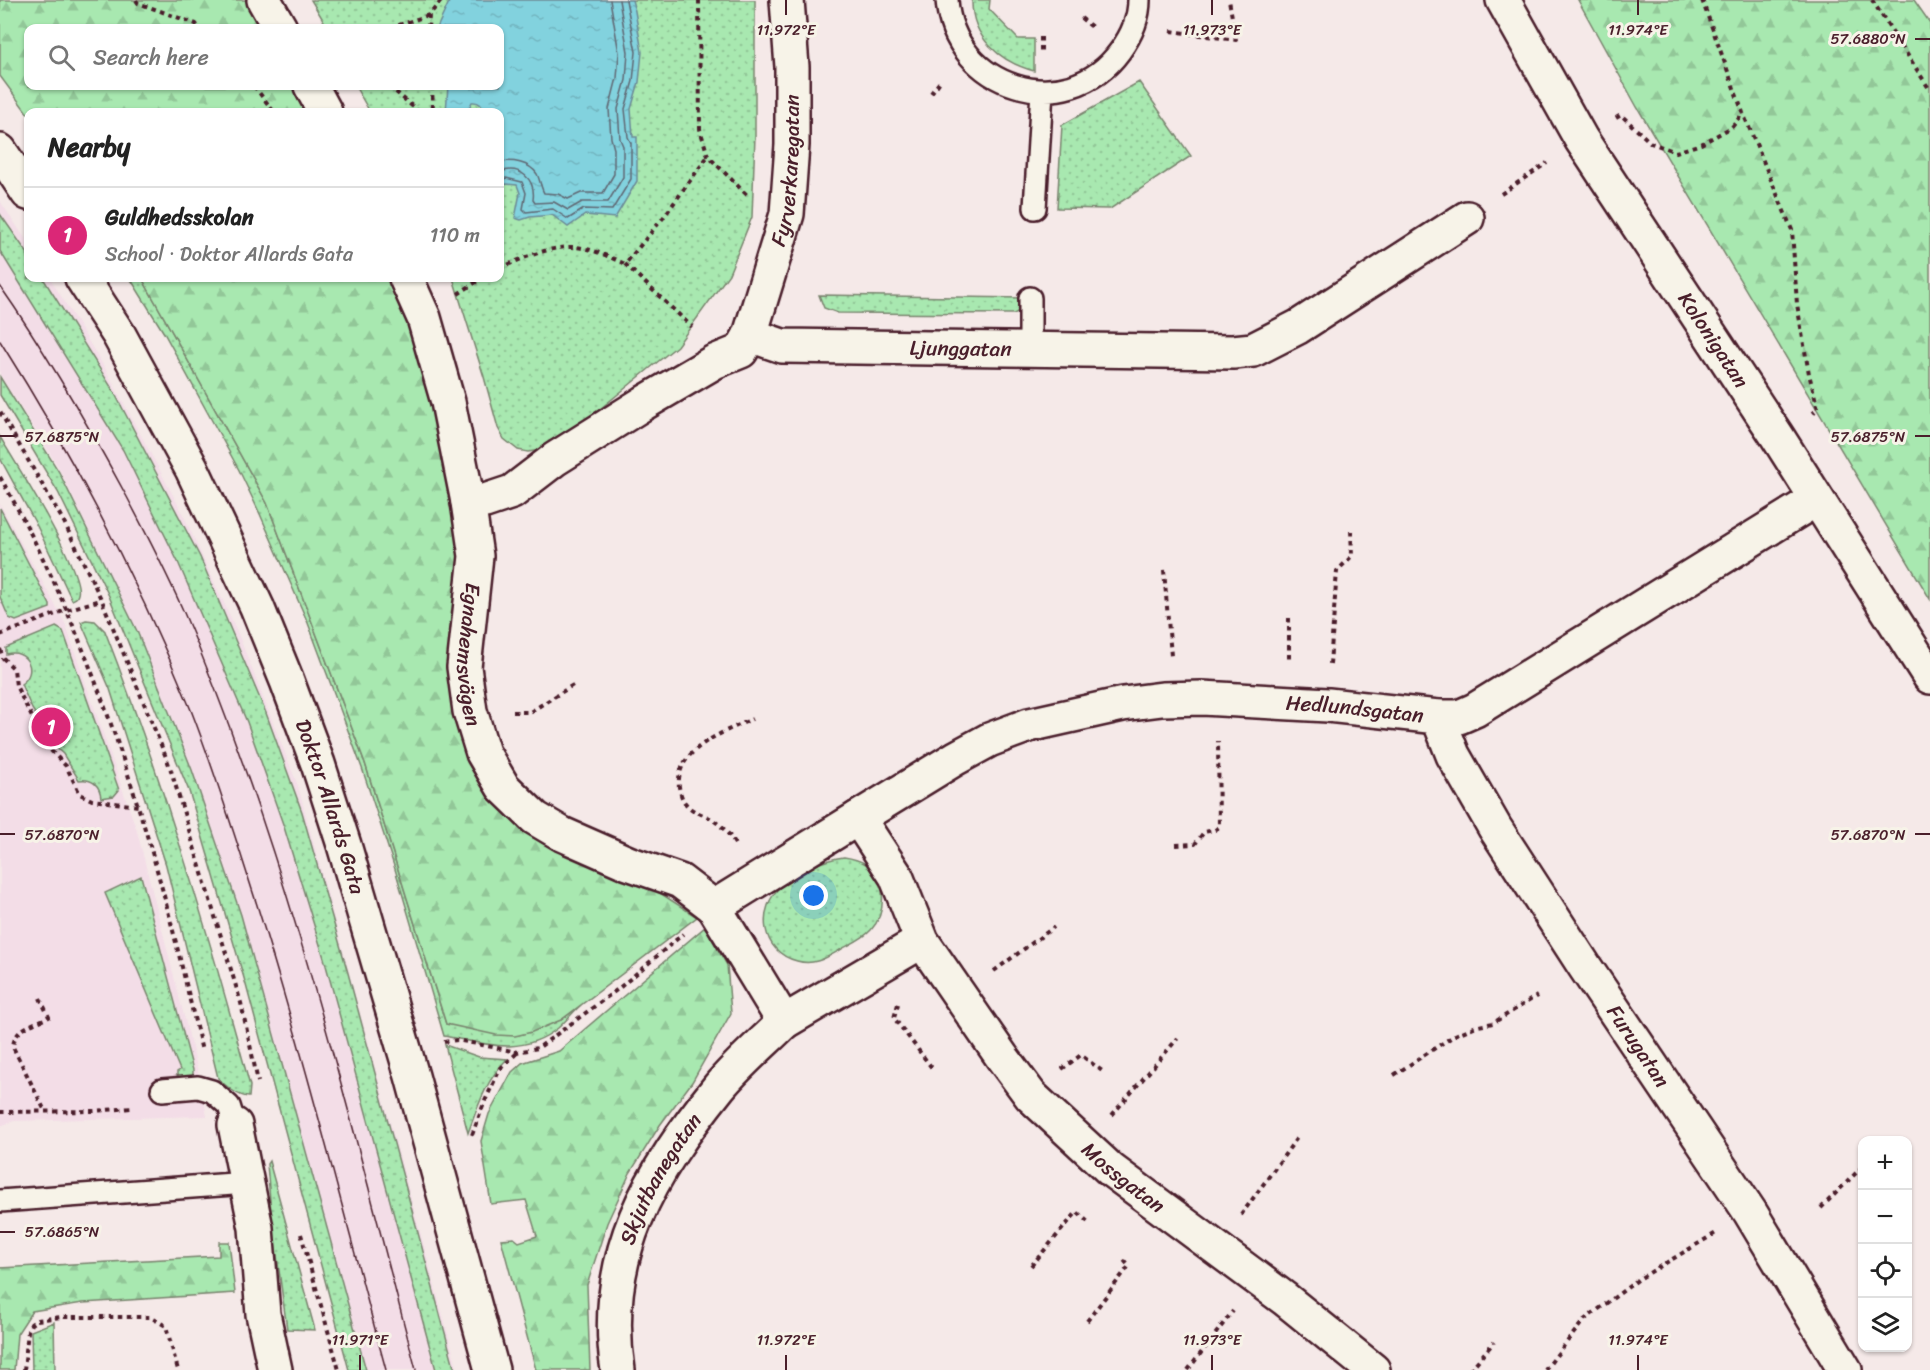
<!DOCTYPE html>
<meta charset="utf-8">
<style>
:root{--surface:#fff;--page:#f6f6f6;--text:#222;--muted:#767676;--line:#e0e0e0;--accent:#db2777}
body{margin:0;font-family:Sriracha,sans-serif;background:var(--page);color:var(--text)}
.controls{position:absolute;right:18px;bottom:18px;display:grid;overflow:hidden;border-radius:12px;box-shadow:0 2px 4px #0004}
.controls button{width:54px;height:54px;display:grid;place-items:center;padding:0;border:0;border-bottom:2px solid var(--line);background:var(--surface);color:var(--text);font:30px sans-serif}
.you{position:absolute;left:814px;top:896px;width:21px;height:21px;margin:-15px;border:4px solid #fff;border-radius:50%;background:#1a73e8;box-shadow:0 0 0 9px #1a73e833}
.badge{display:grid;place-items:center;width:39px;height:39px;border-radius:50%;background:var(--accent);color:#fff;font-size:20px;font-weight:700}
.pin{position:absolute;translate:-50% -50%;border:3px solid #fff;box-shadow:0 2px 6px #0006}
.list{margin:0;padding:0;list-style:none}
h2{display:flex;justify-content:space-between;align-items:center;height:78px;margin:0;padding:0 24px;font-size:26px}
h2 small{font-size:20px;font-weight:400;color:var(--muted)}
.list li{display:grid;grid-template-columns:39px 1fr auto;gap:18px;align-items:center;box-sizing:border-box;height:96px;padding:0 24px;border-top:2px solid var(--line)}
.list b{display:block;font-size:22px;white-space:nowrap}
.list p{margin:0;font-size:20px;white-space:nowrap;color:var(--muted)}
.list em{font-size:20px;font-style:normal;color:var(--muted)}
.icon{flex:none;width:33px;height:33px;fill:none;stroke:currentColor;stroke-width:2;stroke-linecap:round;stroke-linejoin:round}
.map{position:relative;flex:none;width:1930px;height:1370px;overflow:hidden}
.search{position:absolute;background:var(--surface);box-shadow:0 2px 4px #0004;left:24px;top:24px;width:480px;height:66px;display:flex;align-items:center;gap:15px;box-sizing:border-box;padding:0 21px;border-radius:12px;color:var(--muted);font-size:22px}
.panel{position:absolute;background:var(--surface);box-shadow:0 2px 4px #0004;left:24px;top:108px;width:480px;height:174px;border-radius:12px}
.map>svg:first-child{display:block}
</style>
<div class="map">
<svg width="1930" height="1370" viewBox="0 0 1930 1370">
<defs>
<pattern id="green-dots" width="8" height="8" patternUnits="userSpaceOnUse" patternTransform="scale(1.5)"><rect width="8" height="8" fill="#a8e8b0"/><path d="M2 2h.1M6 6h.1" fill="none" stroke="#92c798" stroke-width="1.8" stroke-linecap="round"/></pattern>
<pattern id="forest-firs" width="22" height="20" patternUnits="userSpaceOnUse" patternTransform="scale(1.5)"><rect width="22" height="20" fill="#a8e8b0"/><path d="M5 1l3.5 6h-7zM16 11l3.5 6h-7z" fill="#92c798"/></pattern>
<pattern id="water-ripples" width="26" height="14" patternUnits="userSpaceOnUse" patternTransform="scale(1.5)"><rect width="26" height="14" fill="#82d2de"/><path d="M2 4q2-2 4 0t4 0M15 11q2-2 4 0t4 0" fill="none" stroke="#72b4bf"/></pattern>
</defs>
<rect width="100%" height="100%" fill="#f5e9e8"/>
<filter id="ink" filterUnits="userSpaceOnUse"><feTurbulence type="fractalNoise" baseFrequency=".0167" numOctaves="2"/><feDisplacementMap in="SourceGraphic" scale="12" xChannelSelector="R" yChannelSelector="G"/><feConvolveMatrix kernelMatrix="1 2 1 2 8 2 1 2 1" color-interpolation-filters="sRGB"/></filter>
<g filter="url(#ink)">
<path fill="#f3dde7" d="M 0,201 L 28,243 L 28,278 L 50,278 L 106,370 L 181,510 L 237,631 L 298,786 L 458,1370 L 356,1370 L 174,724 L 118,592 L 57,465 L 0,375 Z
M 0,504 L 65,623 L 137,831 L 198,1071 L 207,1116 L 14,1121 L 0,1126 Z"/>
<path fill="url(#green-dots)" stroke="#79846e" stroke-width="1.5" d="M 311,0 L 755,0 L 755,136 L 752,217 L 729,274 L 677,346 L 573,431 L 547,449 L 528,452 L 518,450 L 504,439 L 498,428 L 484,377 L 453,278 L 500,278 L 500,112 L 370,112 L 355,86 L 500,86 L 500,28 L 328,28 Z
M 972,0 L 990,0 L 989,9 L 1018,39 L 1034,39 L 1034,71 C 1000,62 971,37 972,0 Z
M 1139,82 L 1191,156 L 1110,209 L 1057,208 L 1062,125 Z
M 0,214 L 28,254 L 28,278 L 43,278 L 113,390 L 200,557 L 266,713 L 302,812 L 348,973 L 455,1370 L 436,1370 L 324,958 L 284,827 L 247,722 L 178,562 L 123,450 L 0,251 Z
M 130,278 L 142,278 L 267,503 L 365,763 L 446,1024 L 561,1020 L 581,1005 C 573,1012 566,1021 558,1028 C 522,1057 485,1044 444,1036 L 395,869 L 362,768 L 308,623 L 260,514 L 239,470 L 164,333 Z
M 819,295 L 1026,298 L 1022,309 L 1014,314 L 838,313 L 824,308 Z
M 0,377 L 59,472 L 137,631 L 192,770 L 241,915 L 366,1370 L 349,1370 L 246,985 L 189,791 L 109,596 L 58,492 L 0,395 Z
M 0,437 C 14,460 85,573 78,594 C 77,598 76,598 72,600 L 37,526 L 0,458 Z
M 0,508 L 50,605 L 50,608 L 16,621 L 9,618 L 0,597 Z
M 86,620 L 95,621 L 105,631 C 163,780 208,932 250,1086 L 249,1097 C 239,1097 225,1086 218,1078 L 166,865 L 110,689 L 81,622 Z
M 56,627 L 63,631 L 119,790 L 114,796 L 101,798 C 100,785 92,778 79,780 L 63,754 L 52,744 L 54,736 L 50,727 L 40,721 L 32,709 L 21,684 C 39,672 27,648 6,654 L 6,648 Z
M 844,857 C 851,858 859,860 866,864 C 887,879 887,912 871,930 C 863,939 850,944 840,950 C 826,958 814,966 797,961 C 761,952 755,909 782,885 C 796,871 825,859 844,857 Z
M 141,876 L 193,1070 L 193,1077 L 180,1077 L 177,1075 L 177,1072 L 180,1070 L 105,893 Z
M 445,1045 L 479,1057 L 507,1059 C 486,1080 478,1106 468,1133 Z
M 269,1161 L 315,1330 L 287,1329 L 271,1212 L 267,1164 Z
M 54,1322 L 55,1370 L 32,1370 L 31,1331 Z"/>
<path fill="url(#forest-firs)" stroke="#79846e" stroke-width="1.5" d="M 0,0 L 254,0 L 270,28 L 28,28 L 28,86 L 301,86 L 315,112 L 28,114 L 0,76 Z
M 1578,0 L 1914,0 L 1930,23 L 1930,599 L 1637,107 Z
M 142,278 L 395,278 L 462,503 L 475,767 L 587,861 L 660,893 L 697,917 L 561,1020 L 532,1032 L 515,1036 L 496,1035 L 446,1024 L 365,763 L 267,503 Z
M 705,927 L 727,965 L 731,1013 L 692,1082 L 660,1125 L 630,1173 L 607,1223 L 587,1285 L 590,1370 L 536,1370 L 501,1239 L 514,1238 L 519,1242 L 537,1236 L 526,1200 L 491,1204 L 481,1141 L 489,1114 L 512,1072 L 522,1063 L 559,1051 Z
M 219,1242 L 229,1242 L 235,1293 L 83,1303 L 32,1311 L 17,1334 L 14,1370 L 0,1370 L 0,1268 L 219,1256 Z"/>
<path fill="url(#water-ripples)" stroke="#6c8a96" stroke-width="1.5" d="M 450,0 L 632,0 L 635,11 L 642,52 L 639,82 L 631,109 L 633,137 L 637,137 L 637,181 L 615,218 L 585,215 L 568,227 L 552,215 L 530,217 L 521,220 L 515,218 L 520,193 L 517,185 L 506,184 L 500,190 L 500,112 L 484,112 C 482,106 480,101 472,102 L 467,112 L 446,112 L 448,86 L 500,86 L 500,28 L 437,28 Z"/>
<g fill="none" stroke-linecap="round" stroke-linejoin="round">
<path stroke="#606773" stroke-width="1.5" d="M 500,162 C 512,160 529,162 537,174 C 540,180 541,188 544,193 L 558,194 L 568,199 L 581,193 L 603,193 L 614,174 L 614,149 L 611,138 L 609,109 L 617,78 L 619,53 L 610,0
M 500,172 C 520,165 536,179 533,200 L 535,203 L 554,202 L 568,210 L 582,202 L 608,202 L 623,177 L 623,146 L 620,139 L 618,109 L 626,80 L 628,52 L 619,0
M 500,181 L 506,178 L 522,182 L 526,193 L 523,209 L 526,212 L 553,209 L 568,219 L 584,209 L 612,210 L 631,179 L 631,143 L 628,137 L 625,109 L 633,81 L 636,52 L 626,0"/>
<defs>
<path id="service" d="M 947,0 C 953,88 1067,124 1120,51 C 1131,36 1139,19 1139,0
M 1035,208 L 1042,91
M 1030,298 L 1030,349
M 162,1090 L 198,1087 L 212,1091 L 229,1106 L 235,1125
M 0,1201 L 247,1183"/>
<g id="minor">
<path d="M 264,0 L 280,28"/>
<path id="s1" d="M 1503,0 L 1581,139 L 1777,436 L 1930,677"/>
<path d="M 311,86 L 325,112"/>
<path id="s2" d="M 406,278 L 424,318 L 448,402 L 468,502 L 476,556 L 464,667 L 470,711 L 483,753 L 503,787 L 535,818 L 562,834 L 628,863 L 680,881 L 714,907"/>
<path id="s3" d="M 750,335 L 787,214 L 792,145 L 792,67 L 787,0"/>
<path id="s4" d="M 468,502 L 485,501 L 512,492 L 555,459 L 644,403 L 714,362 L 741,351 L 750,335 L 782,346 L 1233,352 L 1253,350 L 1298,327 L 1467,218"/>
<path id="s5" d="M 1438,717 L 1453,755 L 1495,828 L 1585,967 L 1750,1212 L 1845,1370"/>
<path id="s6" d="M 858,818 L 956,758 L 989,740 L 1029,725 L 1123,704 L 1162,699 L 1202,698 L 1328,705 L 1438,717 L 1459,717 L 1475,710 L 1815,500"/>
<path id="s7" d="M 922,941 L 784,1022 L 714,907 L 858,818 L 896,876 L 922,941 L 1002,1057 L 1031,1096 L 1111,1170 L 1285,1299 L 1373,1370"/>
<path d="M 235,1125 L 256,1228 L 263,1314 L 275,1370"/>
<path id="s8" d="M 618,1370 C 600,1256 650,1173 719,1087 C 738,1064 763,1043 784,1022"/>
</g>
<g id="tertiary">
<path d="M 0,151 L 28,193"/>
<path id="s9" d="M 82,278 L 119,335 L 192,469 L 257,607 L 287,681 L 318,764 L 344,845 L 412,1076 L 492,1370"/>
</g>
</defs>
<use href="#service" stroke="#4a1f2b" stroke-width="26"/>
<use href="#minor" stroke="#4a1f2b" stroke-width="38"/>
<use href="#tertiary" stroke="#4a1f2b" stroke-width="38"/>
<path stroke="#4a1f2b" stroke-width="4" stroke-dasharray="4.5 4.5" stroke-linecap="butt" d="M 136,0 L 138,3 L 196,24 L 199,28
M 699,0 L 700,129 L 708,156 L 747,195
M 1702,0 L 1743,113 L 1792,230 L 1797,304 L 1809,374 L 1818,409 L 1813,413
M 1872,0 L 1930,90
M 1081,18 L 1092,27
M 390,28 L 429,15
M 428,28 L 429,15 L 442,0
M 1171,31 L 1236,40 L 1229,0
M 1041,37 L 1041,54
M 254,86 L 274,112
M 389,86 L 419,112
M 432,86 L 433,112
M 931,93 L 942,79
M 1616,118 L 1621,115 L 1651,143 L 1676,152 L 1701,144 L 1732,127 L 1743,113
M 1501,194 L 1547,163
M 625,264 L 692,327
M 500,268 C 522,259 546,247 572,247 C 590,247 609,257 625,264 L 663,218 L 708,156
M 458,294 L 482,278
M 0,412 L 64,522 L 103,603 L 170,767 L 241,1003 L 258,1082
M 0,477 C 65,590 111,714 148,839 C 169,909 185,980 202,1051
M 1164,570 L 1171,656
M 1289,618 L 1289,662
M 0,635 L 66,610 L 101,600
M 0,649 L 3,658 L 14,669 L 16,686 L 34,721 L 36,735 L 66,766 L 80,794 L 92,800 L 138,806
M 1330,664 L 1337,571 L 1352,556 L 1351,530
M 513,712 L 530,712 L 573,685
M 735,844 C 729,833 721,825 710,818 C 702,814 691,811 686,804 C 682,800 680,792 679,787 C 675,748 725,732 752,719
M 1176,845 L 1195,844 L 1204,832 L 1215,830 L 1219,827 L 1218,741
M 994,971 L 1054,927
M 40,998 L 49,1017 C 34,1024 14,1028 13,1047 L 45,1111
M 898,1004 L 894,1018 L 932,1068
M 444,1042 L 457,1040 L 517,1052 L 538,1048 L 618,989 L 683,934
M 1062,1069 L 1081,1055 L 1102,1071
M 1394,1075 L 1455,1035 L 1474,1027 L 1493,1023 L 1537,996
M 0,1112 L 93,1111 L 132,1108
M 1112,1115 L 1178,1038
M 472,1135 L 485,1101 L 500,1069 L 517,1053
M 1821,1208 L 1862,1167
M 1241,1215 L 1299,1135
M 301,1234 L 339,1370
M 1031,1266 L 1077,1212 L 1089,1223
M 1087,1321 L 1129,1266 L 1122,1258
M 24,1370 L 28,1331 L 31,1324 L 37,1320 L 61,1317 L 150,1317 L 166,1326 L 178,1370
M 1188,1370 L 1233,1311
M 1470,1370 L 1494,1342
M 1545,1370 L 1584,1320 L 1639,1279 L 1716,1233"/>
<use href="#service" stroke="#f7f3e8" stroke-width="21"/>
<use href="#minor" stroke="#f7f3e8" stroke-width="33"/>
<use href="#tertiary" stroke="#f7f3e8" stroke-width="33"/>
<path stroke="#4a1f2b" stroke-width="1.5" d="M 0,286 C 47,353 88,425 127,497 C 146,533 165,570 182,608 C 287,851 349,1114 416,1370
M 0,341 C 75,460 138,580 191,710 C 216,774 236,840 257,905 C 305,1058 344,1215 386,1370"/>
</g>
</g>
<path fill="none" stroke="#4a1f2b" stroke-width="2" d="M 786,0 L 786,15M 1212,0 L 1212,15M 1638,0 L 1638,15M 1915,39 L 1930,39M 0,436 L 15,436M 1915,436 L 1930,436M 0,834 L 15,834M 1915,834 L 1930,834M 0,1232 L 15,1232M 360,1355 L 360,1370M 786,1355 L 786,1370M 1212,1355 L 1212,1370M 1638,1355 L 1638,1370"/>
<g text-anchor="middle" dominant-baseline="central" stroke-width="6" stroke-linejoin="round" paint-order="stroke">
<g font-size="21" fill="#4a1f2b" stroke="#f7f3e8">
<text stroke="none"><textPath href="#s3" startOffset="170">Fyrverkaregatan</textPath></text>
<text stroke="none"><textPath href="#s1" startOffset="400">Kolonigatan</textPath></text>
<text stroke="none"><textPath href="#s4" startOffset="546">Ljunggatan</textPath></text>
<text stroke="none"><textPath href="#s2" startOffset="387">Egnahemsvägen</textPath></text>
<text stroke="none"><textPath href="#s6" startOffset="524">Hedlundsgatan</textPath></text>
<text stroke="none"><textPath href="#s9" startOffset="586">Doktor Allards Gata</textPath></text>
<text stroke="none"><textPath href="#s5" startOffset="386">Furugatan</textPath></text>
<text stroke="none"><textPath href="#s7" startOffset="916">Mossgatan</textPath></text>
<text stroke="none"><textPath href="#s8" startOffset="201">Skjutbanegatan</textPath></text>
</g>
</g>
<g font-size="15" text-anchor="middle" fill="#4a1f2b" stroke="#f7f3e8" stroke-width="6" stroke-linejoin="round" paint-order="stroke">
<text x="786" y="35">11.972°E</text>
<text x="1212" y="35">11.973°E</text>
<text x="1638" y="35">11.974°E</text>
<text x="1868" y="44">57.6880°N</text>
<text x="62" y="442">57.6875°N</text>
<text x="1868" y="442">57.6875°N</text>
<text x="62" y="840">57.6870°N</text>
<text x="1868" y="840">57.6870°N</text>
<text x="62" y="1237">57.6865°N</text>
<text x="360" y="1345">11.971°E</text>
<text x="786" y="1345">11.972°E</text>
<text x="1212" y="1345">11.973°E</text>
<text x="1638" y="1345">11.974°E</text>
</g>
</svg>
<div class="controls">
<button>+</button>
<button>−</button>
<button><svg class="icon" aria-label="locate" viewBox="0 0 24 24"><circle cx="12" cy="12" r="6"/><path d="M12 2v4M12 18v4M2 12h4M18 12h4"/></svg></button>
<button><svg class="icon" aria-label="layers" viewBox="0 0 24 24"><path d="M12 4l9 5-9 5-9-5zM3 14l9 5 9-5"/></svg></button>
</div>
<div class="you"></div>
<div class="pin badge" style="left:51px;top:727px">1</div>
<div class="search"><svg class="icon" aria-label="search" viewBox="0 0 24 24"><circle cx="10" cy="10" r="6"/><path d="M15 15l6 6"/></svg>Search here</div>
<section class="panel">
<h2>Nearby<small></small></h2>
<ul class="list">
<li><span class="badge">1</span><div><b>Guldhedsskolan</b><p>School · Doktor Allards Gata</p></div><em>110 m</em></li>
</ul>
</section>
</div>
